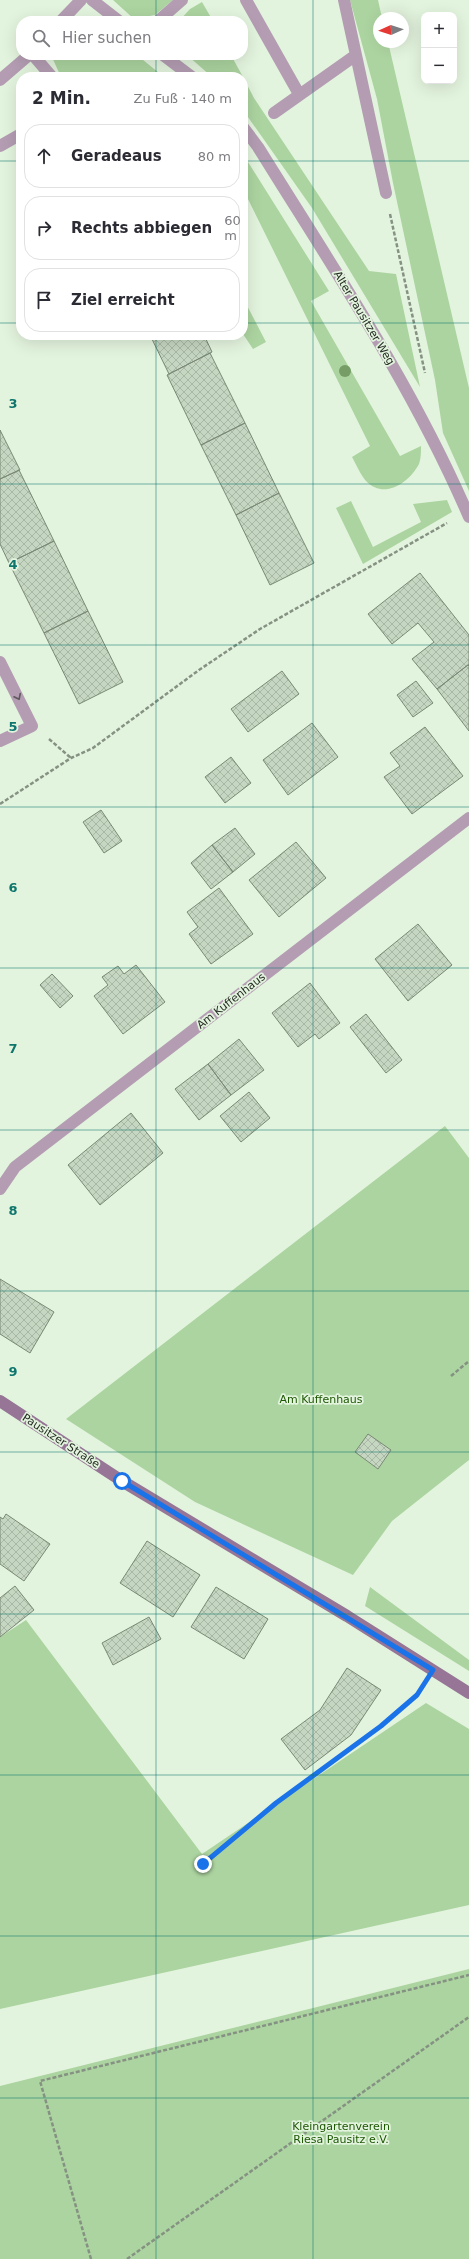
<!DOCTYPE html>
<html lang="de">
<meta charset="utf-8">
<style>
:root{--surface:#fff;--page:#f7f7f7;--text:#2b2b33;--muted:#7c7c81;--line:#e1e1e2}
body{margin:0;font-family:"DejaVu Sans",sans-serif;background:var(--page);color:var(--text)}
.controls{position:absolute;right:12px;top:12px;display:grid;overflow:hidden;border-radius:8px;box-shadow:0 4px 16px #0002}
.controls button{width:36px;height:36px;display:grid;place-items:center;padding:0;border:0;border-bottom:1px solid var(--line);background:var(--surface);color:var(--text);font:20px sans-serif}
.compass{position:absolute;left:373px;top:12px;width:36px;height:36px;border-radius:50%;background:var(--surface);box-shadow:0 4px 16px #0002;rotate:267deg}
.stop{position:absolute;width:12px;height:12px;margin:-9px;border:3px solid #1a73e8;border-radius:50%;background:#fff}
.stop.end{background:#1a73e8;border-color:#fff;box-shadow:0 1px 4px #0008}
.list{margin:0;padding:0;list-style:none}
h2{display:flex;justify-content:space-between;align-items:center;height:52px;margin:0;padding:0 16px;font-size:17px}
h2 small{font-size:13px;font-weight:400;color:var(--muted)}
.list li{display:grid;grid-template-columns:26px 1fr auto;gap:12px;align-items:center;box-sizing:border-box;height:64px;margin:0 8px 8px;padding:0 8px;border:1px solid var(--line);border-radius:16px}
.list b{display:block;font-size:15px;white-space:nowrap}
.list em{font-size:13px;font-style:normal;color:var(--muted)}
.icon{flex:none;width:22px;height:22px;fill:none;stroke:currentColor;stroke-width:2;stroke-linecap:round;stroke-linejoin:round}
.map{position:relative;flex:none;width:469px;height:2259px;overflow:hidden}
.search{position:absolute;background:var(--surface);box-shadow:0 4px 16px #0002;left:16px;top:16px;width:232px;height:44px;display:flex;align-items:center;gap:10px;box-sizing:border-box;padding:0 14px;border-radius:16px;color:var(--muted);font-size:15px}
.panel{position:absolute;background:var(--surface);box-shadow:0 4px 16px #0002;left:16px;top:72px;width:232px;height:268px;border-radius:16px}
.map>svg:first-child{display:block}
</style>
<div class="map">
<svg width="469" height="2259" viewBox="0 0 469 2259">
<defs>
<pattern id="building-cross-hatch" width="8" height="8" patternUnits="userSpaceOnUse"><rect width="8" height="8" fill="#c5d6c1"/><path d="M0 0l8 8M0 8l8-8" fill="none" stroke="#a9b8a6"/></pattern>
</defs>
<rect width="100%" height="100%" fill="#e3f4de"/>
<path fill="#acd4a0" d="M 113,0 L 173,0 L 155,15 L 134,19 Z
M 350,0 L 378,0 L 382,18 L 379,18 L 379,42 L 388,42 L 469,388 L 469,491 L 443,433 L 435,380 L 393,183 L 377,99 Z
M 202,2 L 213,21 L 179,21 L 190,9 Z
M 51,55 L 137,55 L 164,77 L 61,77 Z
M 187,55 L 231,55 L 243,77 L 212,77 Z
M 243,77 L 254,98 L 369,271 L 396,274 L 420,387 L 312,208 L 243,110 Z
M 243,154 L 329,291 L 311,301 L 400,456 L 421,446 C 421,451 421,459 419,464 C 409,483 384,500 366,481 C 360,474 356,464 352,457 L 370,446 L 243,189 Z
M 243,298 L 266,342 L 253,349 L 243,334 Z
M 447,500 L 452,512 L 363,564 L 336,508 L 351,501 L 373,547 L 421,522 L 413,504 Z
M 445,1126 L 469,1158 L 469,1460 L 392,1521 L 353,1575 L 195,1502 L 66,1419 Z
M 370,1587 L 469,1660 L 469,1671 L 365,1606 Z
M 26,1620 L 202,1854 L 426,1703 L 469,1729 L 469,1905 L 0,2009 L 0,1637 Z
M 469,1969 L 469,2259 L 0,2259 L 0,2086 Z"/>
<path fill="url(#building-cross-hatch)" stroke="#7a8975" d="M 150,335 L 204,335 L 212,352 L 169,374 Z
M 210,353 L 245,423 L 201,445 L 167,375 Z
M 245,423 L 279,493 L 236,515 L 201,445 Z
M 0,430 L 20,470 L 0,479 Z
M 19,470 L 54,541 L 9,563 L 0,544 L 0,479 Z
M 279,493 L 314,563 L 270,585 L 236,515 Z
M 54,541 L 88,611 L 44,633 L 9,563 Z
M 420,573 L 469,635 L 469,664 L 437,689 L 412,659 L 434,642 L 418,623 L 392,644 L 368,614 Z
M 88,611 L 123,682 L 79,704 L 44,633 Z
M 468,665 L 469,666 L 469,731 L 437,689 Z
M 282,671 L 299,694 L 248,732 L 231,709 Z
M 416,681 L 433,703 L 413,717 L 397,695 Z
M 312,723 L 338,757 L 288,795 L 263,760 Z
M 425,727 L 463,776 L 412,814 L 384,777 L 400,766 L 390,753 Z
M 231,757 L 251,783 L 225,803 L 205,777 Z
M 101,810 L 122,841 L 104,853 L 83,822 Z
M 235,828 L 255,854 L 233,872 L 212,845 Z
M 296,842 L 326,878 L 279,917 L 249,880 Z
M 212,845 L 233,872 L 211,889 L 191,863 Z
M 219,888 L 253,934 L 211,964 L 189,934 L 198,927 L 187,912 Z
M 418,924 L 452,965 L 408,1001 L 375,959 Z
M 136,965 L 165,1002 L 123,1034 L 94,996 L 108,985 L 102,977 L 118,966 L 124,974 Z
M 52,974 L 73,996 L 60,1008 L 40,985 Z
M 310,983 L 340,1023 L 319,1039 L 315,1034 L 298,1047 L 272,1013 Z
M 366,1014 L 402,1060 L 386,1073 L 350,1027 Z
M 239,1039 L 264,1070 L 231,1095 L 208,1064 Z
M 208,1064 L 231,1095 L 199,1120 L 175,1089 Z
M 249,1092 L 270,1118 L 241,1142 L 220,1116 Z
M 131,1113 L 163,1153 L 100,1205 L 68,1165 Z
M 0,1279 L 54,1312 L 30,1353 L 0,1334 Z
M 368,1434 L 391,1450 L 378,1469 L 355,1452 Z
M 6,1514 L 50,1544 L 24,1581 L 0,1564 L 0,1517 L 3,1519 Z
M 147,1541 L 200,1575 L 173,1617 L 120,1583 Z
M 15,1586 L 34,1610 L 0,1637 L 0,1598 Z
M 216,1587 L 268,1619 L 244,1659 L 191,1627 Z
M 149,1617 L 161,1639 L 113,1665 L 102,1643 Z
M 347,1668 L 381,1690 L 351,1735 L 305,1770 L 281,1739 L 320,1710 Z"/>
<g fill="none" stroke-linecap="round" stroke-linejoin="round">
<path stroke="#859182" stroke-width="2.5" stroke-dasharray="4 2" stroke-linecap="butt" d="M 390,214 L 425,373
M 49,739 L 71,758
M 0,804 L 71,758 L 93,748 L 199,670 L 260,629 L 447,523
M 451,1376 L 469,1361
M 203,1863 L 276,1803 L 381,1726 L 417,1695 L 421,1689
M 91,2259 L 40,2081 L 469,1975
M 127,2259 L 469,2017"/>
<path stroke="#b49db3" stroke-width="12" d="M 246,0 L 299,94
M 344,0 L 386,193
M 158,21 L 182,0
M 33,55 L 52,77
M 274,113 L 356,55
M 0,146 L 21,134
M 0,662 L 32,726 L 0,741"/>
<path stroke="#b49db3" stroke-width="12" d="M 92,0 L 119,21
M 61,21 L 81,0
M 163,55 L 192,77
M 0,80 L 29,55
M 243,127 L 258,147 C 333,268 413,386 469,517
M 0,1189 L 15,1167 L 469,818"/>
<path stroke="#967596" stroke-width="12" d="M 0,1401 L 122,1481 L 347,1616 L 469,1693"/>
</g>
<circle fill="#769d66" cx="345" cy="371" r="6"/>
<defs><path id="oneway-chevron" d="M-2-3.5L2.5 0L-2 3.5" fill="none" stroke-width="1.6" stroke-linecap="round" stroke-linejoin="round"/></defs>
<use stroke="#5f595d" href="#oneway-chevron" transform="translate(18 697) rotate(63)"/>
<g fill="none" stroke-linecap="round" stroke-linejoin="round">
<path stroke="#1a73e8" stroke-width="5" d="M 122,1481 L 433,1670 L 417,1695 L 381,1726 L 276,1803 L 203,1864"/>
</g>
<path fill="none" stroke="#0f766e" stroke-width="1" stroke-opacity="0.55" d="M 156,0 L 156,21M 313,0 L 313,2259M 156,55 L 156,77M 0,161 L 21,161M 243,161 L 469,161M 0,323 L 21,323M 243,323 L 469,323M 156,335 L 156,2259M 0,484 L 469,484M 0,645 L 469,645M 0,807 L 469,807M 0,968 L 469,968M 0,1130 L 469,1130M 0,1291 L 469,1291M 0,1452 L 469,1452M 0,1614 L 469,1614M 0,1775 L 469,1775M 0,1936 L 469,1936M 0,2098 L 469,2098"/>
<g text-anchor="middle" dominant-baseline="central" stroke-width="3.5" stroke-linejoin="round" paint-order="stroke">
<g font-size="11" fill="#262c24" stroke="#e3f4de">
<text transform="translate(364 318) rotate(59)">Alter Pausitzer Weg</text>
<text transform="translate(231 1001) rotate(-38)">Am Kuffenhaus</text>
<text transform="translate(61 1441) rotate(33)">Pausitzer Straße</text>
</g>
<g font-size="11" fill="#1d5603" stroke="#e3f4de">
<text x="321" y="1399">Am Kuffenhaus</text>
<text x="341" y="2126">Kleingartenverein<tspan x="341" dy="13">Riesa Pausitz e.V.</tspan></text>
</g>
</g>
<g font-size="13" text-anchor="middle" font-weight="bold" fill="#0f766e" stroke="#e3f4de" stroke-width="3.5" stroke-linejoin="round" paint-order="stroke">
<text x="13" y="408">3</text>
<text x="13" y="569">4</text>
<text x="13" y="731">5</text>
<text x="13" y="892">6</text>
<text x="13" y="1053">7</text>
<text x="13" y="1215">8</text>
<text x="13" y="1376">9</text>
</g>
</svg>
<div class="controls">
<button>+</button>
<button>−</button>
</div>
<svg class="compass" viewBox="-18 -18 36 36"><path d="M0-13l5 13h-10z" fill="#e53935"/><path d="M0 13l5-13h-10z" fill="#7c7c81"/></svg>
<div class="stop" style="left:122px;top:1481px"></div>
<div class="stop end" style="left:203px;top:1864px"></div>
<div class="search"><svg class="icon" aria-label="search" viewBox="0 0 24 24"><circle cx="10" cy="10" r="6"/><path d="M15 15l6 6"/></svg>Hier suchen</div>
<section class="panel">
<h2>2 Min.<small>Zu Fuß · 140 m</small></h2>
<ul class="list">
<li><svg class="icon" aria-label="ahead" viewBox="0 0 24 24"><path d="M12 20V5M6 11l6-6 6 6"/></svg><div><b>Geradeaus</b></div><em>80 m</em></li>
<li><svg class="icon" aria-label="right" viewBox="0 0 24 24"><path d="M7 20v-9h11M14 6l5 5-5 5"/></svg><div><b>Rechts abbiegen</b></div><em>60 m</em></li>
<li><svg class="icon" aria-label="arrive" viewBox="0 0 24 24"><path d="M6 21V4h12l-3 4 3 4H6"/></svg><div><b>Ziel erreicht</b></div></li>
</ul>
</section>
</div>
